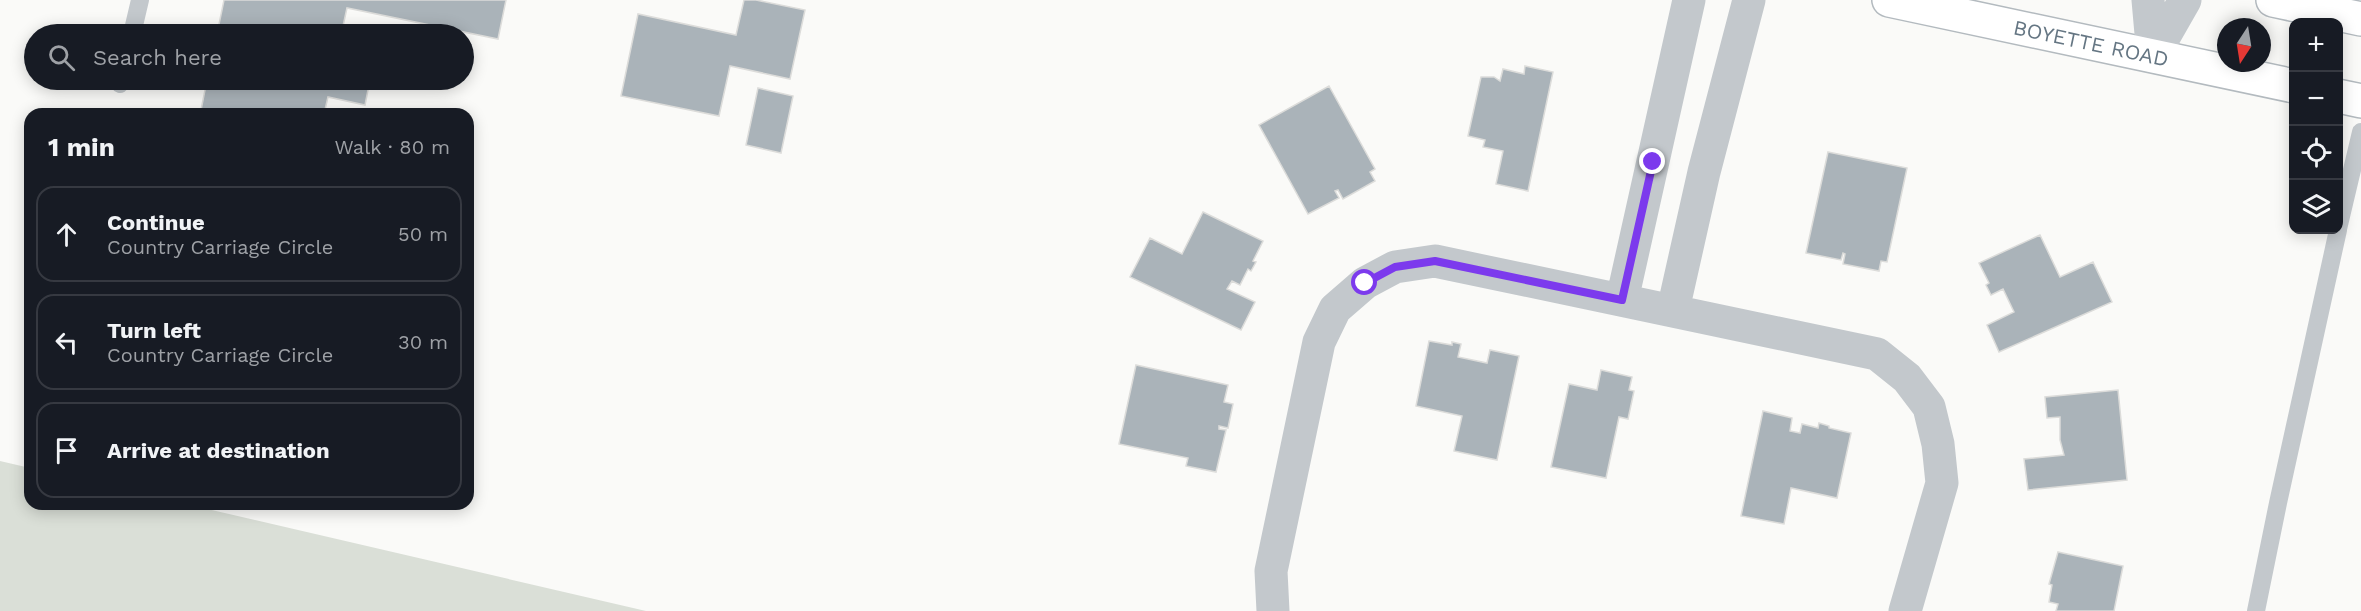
<!DOCTYPE html>
<meta charset="utf-8">
<style>
:root{--surface:#171b24;--page:#242831;--text:#f1f3f6;--muted:#9ea1a6;--line:#363941}
body{margin:0;font-family:"Work Sans",sans-serif;background:var(--page);color:var(--text)}
.controls{position:absolute;right:18px;top:18px;display:grid;overflow:hidden;border-radius:12px;box-shadow:0 3px 15px #0003}
.controls button{width:54px;height:54px;display:grid;place-items:center;padding:0;border:0;border-bottom:2px solid var(--line);background:var(--surface);color:var(--text);font:30px sans-serif}
.compass{position:absolute;left:2217px;top:18px;width:54px;height:54px;border-radius:50%;background:var(--surface);box-shadow:0 3px 15px #0003;rotate:192deg}
.stop{position:absolute;width:18px;height:18px;margin:-14px;border:4px solid #7c3aed;border-radius:50%;background:#fff}
.stop.end{background:#7c3aed;border-color:#fff;box-shadow:0 2px 6px #0008}
.list{margin:0;padding:0;list-style:none}
h2{display:flex;justify-content:space-between;align-items:center;height:78px;margin:0;padding:0 24px;font-size:26px}
h2 small{font-size:20px;font-weight:400;color:var(--muted)}
.list li{display:grid;grid-template-columns:39px 1fr auto;gap:18px;align-items:center;box-sizing:border-box;height:96px;margin:0 12px 12px;padding:0 12px;border:2px solid var(--line);border-radius:18px}
.list b{display:block;font-size:22px;white-space:nowrap}
.list p{margin:0;font-size:20px;white-space:nowrap;color:var(--muted)}
.list em{font-size:20px;font-style:normal;color:var(--muted)}
.icon{flex:none;width:33px;height:33px;fill:none;stroke:currentColor;stroke-width:2;stroke-linecap:round;stroke-linejoin:round}
.map{position:relative;flex:none;width:2361px;height:611px;overflow:hidden}
.search{position:absolute;background:var(--surface);box-shadow:0 3px 15px #0003;left:24px;top:24px;width:450px;height:66px;display:flex;align-items:center;gap:15px;box-sizing:border-box;padding:0 21px;border-radius:33px;color:var(--muted);font-size:22px}
.panel{position:absolute;background:var(--surface);box-shadow:0 3px 15px #0003;left:24px;top:108px;width:450px;height:402px;border-radius:18px}
.map>svg:first-child{display:block}
</style>
<div class="map">
<svg width="2361" height="611" viewBox="0 0 2361 611">
<rect width="100%" height="100%" fill="#fafaf8"/>
<path fill="#dadfd7" d="M 0,461 L 30,468 L 30,504 L 186,504 L 646,611 L 0,611 Z"/>
<path fill="#aab3b9" stroke="#dcdcda" stroke-width="1.5" d="M 224,0 L 506,0 L 498,39 L 347,8 L 343,26 L 379,34 L 217,34 Z
M 744,0 L 756,0 L 805,10 L 790,79 L 730,66 L 719,116 L 621,96 L 638,14 L 736,35 Z
M 1525,66 L 1553,72 L 1528,191 L 1496,184 L 1503,151 L 1483,147 L 1485,140 L 1468,136 L 1481,77 L 1494,77 L 1500,81 L 1503,69 L 1524,74 Z
M 207,80 L 370,80 L 365,105 L 328,97 L 324,114 L 218,114 L 201,110 Z
M 1329,86 L 1375,169 L 1370,172 L 1375,181 L 1343,199 L 1338,190 L 1335,191 L 1339,198 L 1308,214 L 1259,125 Z
M 758,88 L 793,96 L 781,153 L 746,145 Z
M 1828,152 L 1907,168 L 1887,262 L 1881,261 L 1879,271 L 1843,264 L 1845,254 L 1843,253 L 1841,260 L 1806,253 Z
M 1203,212 L 1263,241 L 1253,261 L 1256,262 L 1251,271 L 1248,269 L 1240,285 L 1232,281 L 1227,289 L 1255,302 L 1241,330 L 1130,277 L 1150,238 L 1182,254 Z
M 2040,235 L 2060,277 L 2093,262 L 2112,302 L 1999,352 L 1987,325 L 2014,312 L 2003,289 L 1991,295 L 1986,285 L 1989,283 L 1979,263 Z
M 1429,341 L 1452,345 L 1452,342 L 1461,344 L 1458,357 L 1487,363 L 1490,350 L 1519,356 L 1497,460 L 1454,451 L 1462,416 L 1416,406 Z
M 1136,365 L 1228,385 L 1224,402 L 1233,404 L 1228,428 L 1219,426 L 1219,429 L 1226,430 L 1216,472 L 1186,466 L 1188,458 L 1119,444 Z
M 1601,370 L 1632,377 L 1629,390 L 1634,391 L 1628,419 L 1619,417 L 1606,478 L 1551,467 L 1569,384 L 1597,390 Z
M 2118,390 L 2127,480 L 2028,490 L 2024,459 L 2064,455 L 2060,440 L 2060,417 L 2047,418 L 2045,397 Z
M 1763,411 L 1792,418 L 1790,431 L 1800,433 L 1802,424 L 1818,428 L 1819,423 L 1829,426 L 1829,428 L 1851,433 L 1837,498 L 1791,488 L 1784,524 L 1741,516 Z
M 2058,552 L 2123,566 L 2114,611 L 2056,611 L 2058,604 L 2049,602 L 2052,585 L 2049,584 Z"/>
<g fill="none" stroke-linecap="round" stroke-linejoin="round">
<defs>
<path id="secondary" d="M 1889,0 L 2294,86
M 2273,0 L 2361,19
M 2338,96 L 2361,101"/>
</defs>
<use href="#secondary" stroke="#b3babf" stroke-width="36"/>
<path stroke="#c3c8cc" stroke-width="18" d="M 132,34 L 140,0
M 120,84 L 121,80
M 2338,229 L 2361,132
M 2256,611 L 2278,503 L 2338,230"/>
<path stroke="#c3c8cc" stroke-width="33" d="M 2148,0 L 2153,56
M 2153,56 L 2185,0
M 1622,300 L 1689,0
M 1673,310 L 1704,172 L 1749,0
M 1273,611 L 1271,571 L 1319,342 L 1335,309 L 1365,283 L 1395,267 L 1435,261 L 1877,354 L 1907,378 L 1929,407 L 1938,444 L 1942,483 L 1905,611"/>
<use href="#secondary" stroke="#fff" stroke-width="33"/>
</g>
<g fill="none" stroke-linecap="round" stroke-linejoin="round">
<path stroke="#7c3aed" stroke-width="8" d="M 1365,283 L 1395,267 L 1435,261 L 1622,300 L 1653,162"/>
</g>
<g text-anchor="middle" dominant-baseline="central" stroke-width="6" stroke-linejoin="round" paint-order="stroke">
<g font-size="21" fill="#657683" stroke="#fff">
<text transform="translate(2091 43) rotate(12)">BOYETTE ROAD</text>
</g>
</g>
</svg>
<div class="controls">
<button>+</button>
<button>−</button>
<button><svg class="icon" aria-label="locate" viewBox="0 0 24 24"><circle cx="12" cy="12" r="6"/><path d="M12 2v4M12 18v4M2 12h4M18 12h4"/></svg></button>
<button><svg class="icon" aria-label="layers" viewBox="0 0 24 24"><path d="M12 4l9 5-9 5-9-5zM3 14l9 5 9-5"/></svg></button>
</div>
<svg class="compass" viewBox="-18 -18 36 36"><path d="M0-13l5 13h-10z" fill="#e53935"/><path d="M0 13l5-13h-10z" fill="#9ea1a6"/></svg>
<div class="stop" style="left:1365px;top:283px"></div>
<div class="stop end" style="left:1653px;top:162px"></div>
<div class="search"><svg class="icon" aria-label="search" viewBox="0 0 24 24"><circle cx="10" cy="10" r="6"/><path d="M15 15l6 6"/></svg>Search here</div>
<section class="panel">
<h2>1 min<small>Walk · 80 m</small></h2>
<ul class="list">
<li><svg class="icon" aria-label="ahead" viewBox="0 0 24 24"><path d="M12 20V5M6 11l6-6 6 6"/></svg><div><b>Continue</b><p>Country Carriage Circle</p></div><em>50 m</em></li>
<li><svg class="icon" aria-label="left" viewBox="0 0 24 24"><path d="M17 20v-9H6M10 6l-5 5 5 5"/></svg><div><b>Turn left</b><p>Country Carriage Circle</p></div><em>30 m</em></li>
<li><svg class="icon" aria-label="arrive" viewBox="0 0 24 24"><path d="M6 21V4h12l-3 4 3 4H6"/></svg><div><b>Arrive at destination</b></div></li>
</ul>
</section>
</div>
